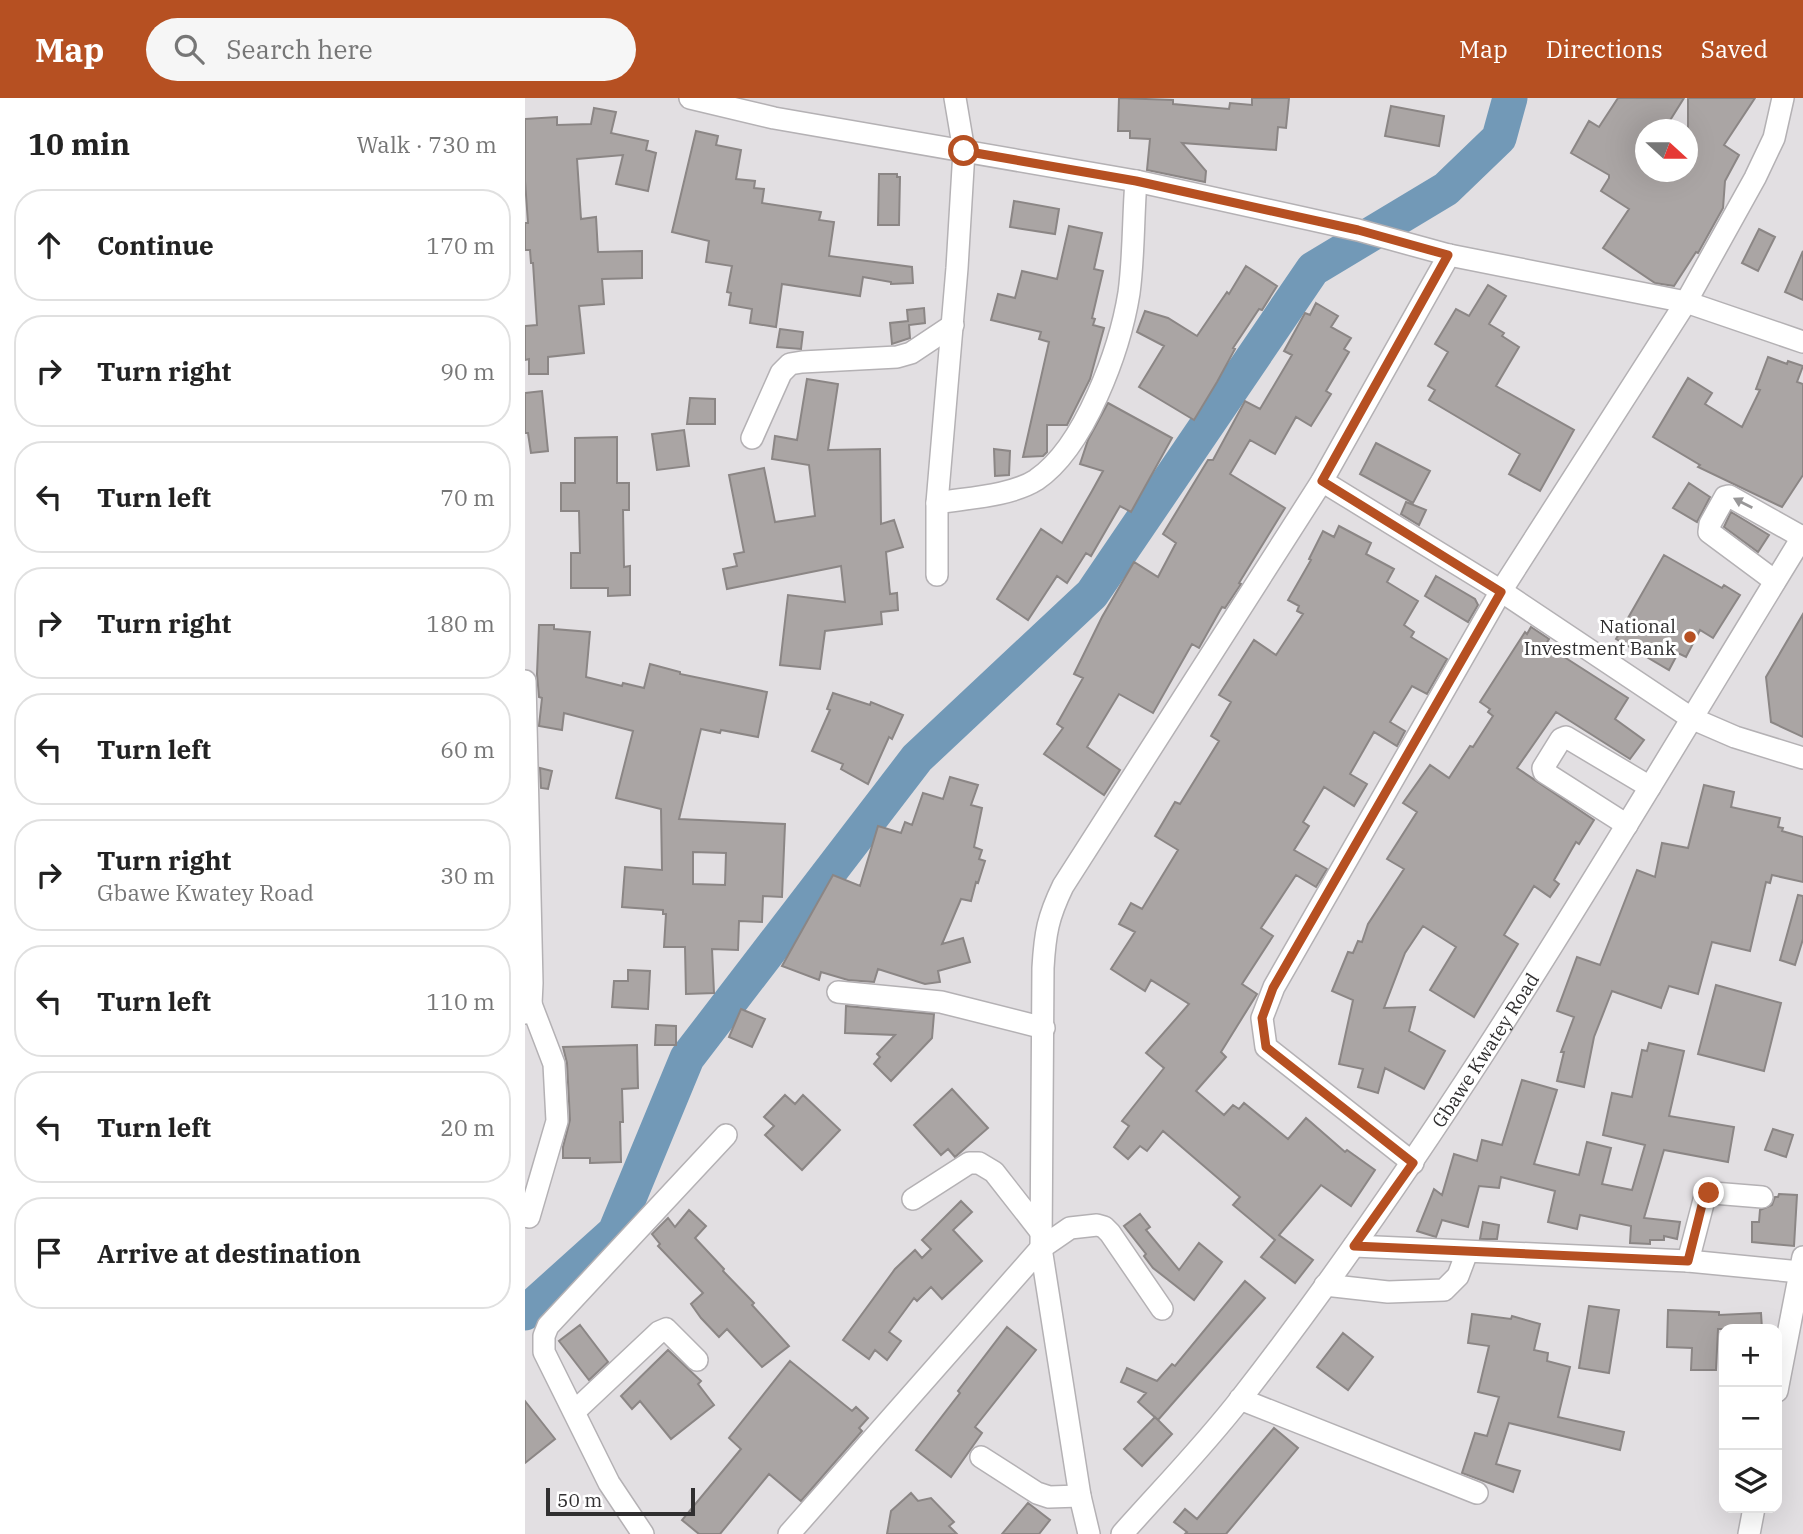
<!DOCTYPE html>
<meta charset="utf-8">
<style>
:root{--surface:#fff;--page:#f6f6f6;--text:#222;--muted:#767676;--line:#e0e0e0;--accent:#b65022}
body{margin:0;font-family:"IBM Plex Serif",serif;background:var(--page);color:var(--text)}
.controls{position:absolute;right:21px;bottom:21px;display:grid;overflow:hidden;border-radius:14px;box-shadow:0 7px 28px #0002}
.controls button{width:63px;height:63px;display:grid;place-items:center;padding:0;border:0;border-bottom:2px solid var(--line);background:var(--surface);color:var(--text);font:35px sans-serif}
.compass{position:absolute;left:1110px;top:21px;width:63px;height:63px;border-radius:50%;background:var(--surface);box-shadow:0 7px 28px #0002;rotate:111deg}
.scale{position:absolute;left:21px;bottom:18px;width:149px;box-sizing:border-box;padding-left:7px;border:4px solid #302f30;border-top:0;font-size:19px;line-height:24px;white-space:nowrap;color:#302f30;-webkit-text-stroke:5px #fff;paint-order:stroke}
.stop{position:absolute;width:21px;height:21px;margin:-16px;border:5px solid #b65022;border-radius:50%;background:#fff}
.stop.end{background:#b65022;border-color:#fff;box-shadow:0 2px 7px #0008}
.list{margin:0;padding:0;list-style:none}
h2{display:flex;justify-content:space-between;align-items:center;height:91px;margin:0;padding:0 28px;font-size:30px}
h2 small{font-size:23px;font-weight:400;color:var(--muted)}
.list li{display:grid;grid-template-columns:46px 1fr auto;gap:21px;align-items:center;box-sizing:border-box;height:112px;margin:0 14px 14px;padding:0 14px;border:2px solid var(--line);border-radius:28px}
.list b{display:block;font-size:26px;white-space:nowrap}
.list p{margin:0;font-size:23px;white-space:nowrap;color:var(--muted)}
.list em{font-size:23px;font-style:normal;color:var(--muted)}
.icon{flex:none;width:38px;height:38px;fill:none;stroke:currentColor;stroke-width:2;stroke-linecap:round;stroke-linejoin:round}
.map{position:relative;flex:none;width:1278px;height:1436px;overflow:hidden}
header{display:flex;align-items:center;gap:42px;box-sizing:border-box;height:98px;padding:0 35px;background:var(--accent);color:#fff}
header strong{font-size:33px}
nav{display:flex;gap:38px;margin-inline-start:auto;font-size:24px}
.search{width:490px;height:63px;background:var(--page);display:flex;align-items:center;gap:18px;box-sizing:border-box;padding:0 24px;border-radius:38px;color:var(--muted);font-size:26px}
main{display:flex}
aside{flex:1;background:var(--surface)}
.map>svg:first-child{display:block}
</style>
<header>
<strong>Map</strong>
<div class="search"><svg class="icon" aria-label="search" viewBox="0 0 24 24"><circle cx="10" cy="10" r="6"/><path d="M15 15l6 6"/></svg>Search here</div>
<nav><a>Map</a><a>Directions</a><a>Saved</a></nav>
</header>
<main>
<aside>
<h2>10 min<small>Walk · 730 m</small></h2>
<ul class="list">
<li><svg class="icon" aria-label="ahead" viewBox="0 0 24 24"><path d="M12 20V5M6 11l6-6 6 6"/></svg><div><b>Continue</b></div><em>170 m</em></li>
<li><svg class="icon" aria-label="right" viewBox="0 0 24 24"><path d="M7 20v-9h11M14 6l5 5-5 5"/></svg><div><b>Turn right</b></div><em>90 m</em></li>
<li><svg class="icon" aria-label="left" viewBox="0 0 24 24"><path d="M17 20v-9H6M10 6l-5 5 5 5"/></svg><div><b>Turn left</b></div><em>70 m</em></li>
<li><svg class="icon" aria-label="right" viewBox="0 0 24 24"><path d="M7 20v-9h11M14 6l5 5-5 5"/></svg><div><b>Turn right</b></div><em>180 m</em></li>
<li><svg class="icon" aria-label="left" viewBox="0 0 24 24"><path d="M17 20v-9H6M10 6l-5 5 5 5"/></svg><div><b>Turn left</b></div><em>60 m</em></li>
<li><svg class="icon" aria-label="right" viewBox="0 0 24 24"><path d="M7 20v-9h11M14 6l5 5-5 5"/></svg><div><b>Turn right</b><p>Gbawe Kwatey Road</p></div><em>30 m</em></li>
<li><svg class="icon" aria-label="left" viewBox="0 0 24 24"><path d="M17 20v-9H6M10 6l-5 5 5 5"/></svg><div><b>Turn left</b></div><em>110 m</em></li>
<li><svg class="icon" aria-label="left" viewBox="0 0 24 24"><path d="M17 20v-9H6M10 6l-5 5 5 5"/></svg><div><b>Turn left</b></div><em>20 m</em></li>
<li><svg class="icon" aria-label="arrive" viewBox="0 0 24 24"><path d="M6 21V4h12l-3 4 3 4H6"/></svg><div><b>Arrive at destination</b></div></li>
</ul>
</aside>
<div class="map">
<svg width="1278" height="1436" viewBox="0 0 1278 1436">
<rect width="100%" height="100%" fill="#e2dfe2"/>
<g fill="none" stroke-linecap="round" stroke-linejoin="round">
<path stroke="#7299b7" stroke-width="35" d="M 0,1215 L 90,1134 L 162,960 L 392,660 L 567,496 L 788,171 L 921,91 L 974,40 L 985,0"/>
</g>
<path fill="#aaa5a4" stroke="#8b8685" stroke-width="2" fill-rule="evenodd" d="M 594,0 L 648,2 L 648,6 L 704,11 L 705,5 L 727,7 L 727,0 L 764,0 L 761,30 L 753,29 L 751,52 L 657,45 L 681,73 L 680,84 L 622,72 L 625,41 L 605,40 L 605,33 L 593,33 Z
M 1093,0 L 1159,0 L 1139,32 L 1121,32 L 1121,74 L 1163,74 L 1163,0 L 1230,0 L 1199,47 L 1214,57 L 1200,83 L 1198,110 L 1173,155 L 1171,154 L 1149,188 L 1130,185 L 1078,150 L 1104,111 L 1076,93 L 1084,80 L 1084,77 L 1046,55 L 1064,23 L 1074,29 Z
M 866,8 L 919,18 L 914,48 L 860,38 Z
M 69,10 L 91,14 L 86,35 L 123,43 L 121,52 L 131,55 L 123,93 L 91,86 L 98,57 L 52,61 L 56,121 L 71,119 L 73,154 L 117,153 L 117,180 L 77,181 L 79,206 L 54,208 L 59,255 L 23,259 L 23,276 L 4,276 L 4,261 L 0,262 L 0,228 L 12,227 L 8,165 L 6,165 L 5,152 L 0,152 L 0,125 L 3,125 L 0,83 L 0,21 L 32,19 L 32,27 L 66,26 Z
M 171,33 L 193,38 L 191,47 L 216,52 L 211,81 L 230,83 L 229,90 L 239,91 L 237,105 L 296,114 L 294,122 L 309,124 L 304,158 L 387,169 L 388,185 L 366,186 L 366,184 L 338,179 L 335,198 L 257,186 L 251,229 L 225,225 L 227,211 L 204,207 L 206,195 L 202,194 L 207,168 L 181,164 L 184,143 L 147,134 Z
M 354,76 L 372,76 L 372,79 L 375,79 L 374,127 L 353,127 Z
M 489,103 L 534,111 L 530,136 L 485,129 Z
M 544,128 L 577,135 L 569,171 L 578,173 L 567,220 L 570,221 L 568,227 L 579,230 L 565,281 L 542,327 L 522,327 L 522,354 L 518,358 L 498,359 L 524,244 L 514,241 L 516,234 L 466,222 L 473,196 L 490,200 L 497,173 L 532,181 Z
M 1234,131 L 1250,139 L 1233,173 L 1217,165 Z
M 1278,153 L 1278,202 L 1260,194 Z
M 721,168 L 752,188 L 737,212 L 734,211 L 708,250 L 710,251 L 692,284 L 669,322 L 614,289 L 639,248 L 612,234 L 620,213 L 643,220 L 672,238 L 702,194 L 704,196 Z
M 963,187 L 981,198 L 964,226 L 979,235 L 977,238 L 994,249 L 971,288 L 1049,332 L 1015,393 L 984,376 L 995,356 L 904,302 L 910,292 L 903,288 L 923,254 L 910,246 L 931,211 L 944,218 Z
M 791,205 L 813,218 L 806,229 L 826,240 L 819,251 L 824,254 L 801,293 L 806,296 L 786,328 L 771,319 L 750,356 L 725,342 L 705,376 L 760,410 L 714,485 L 716,486 L 700,510 L 697,509 L 674,550 L 667,546 L 628,615 L 594,596 L 562,649 L 595,672 L 579,697 L 519,656 L 538,630 L 532,626 L 558,580 L 549,576 L 577,519 L 609,464 L 633,479 L 651,445 L 638,436 L 683,362 L 688,362 L 720,303 L 735,311 L 767,257 L 759,253 L 780,215 L 785,217 Z
M 399,210 L 400,225 L 384,227 L 385,240 L 367,246 L 365,225 L 383,223 L 382,212 Z
M 255,231 L 278,234 L 276,251 L 252,249 Z
M 1243,259 L 1262,266 L 1263,263 L 1278,268 L 1272,284 L 1278,286 L 1278,377 L 1257,409 L 1173,369 L 1175,367 L 1128,339 L 1163,280 L 1187,295 L 1180,306 L 1217,329 L 1235,292 L 1231,291 Z
M 282,281 L 313,286 L 303,352 L 355,351 L 356,426 L 369,422 L 378,449 L 361,454 L 365,496 L 372,495 L 373,512 L 356,514 L 357,526 L 300,533 L 295,571 L 255,567 L 263,497 L 320,504 L 316,468 L 202,491 L 198,471 L 212,468 L 209,456 L 219,454 L 204,377 L 239,370 L 250,424 L 290,418 L 284,367 L 247,361 L 250,338 L 272,342 Z
M 17,293 L 23,353 L 6,355 L 3,335 L 0,335 L 0,295 Z
M 165,300 L 190,301 L 190,326 L 162,326 Z
M 583,305 L 647,340 L 606,414 L 595,408 L 566,458 L 561,455 L 542,485 L 532,478 L 503,522 L 472,501 L 516,431 L 537,445 L 567,393 L 578,373 L 555,366 L 563,342 Z
M 159,332 L 164,368 L 132,372 L 127,336 Z
M 92,339 L 92,385 L 104,385 L 104,412 L 98,412 L 99,469 L 105,468 L 105,497 L 83,498 L 83,490 L 46,490 L 46,455 L 55,455 L 54,413 L 36,413 L 36,385 L 50,385 L 50,340 Z
M 851,345 L 905,373 L 888,405 L 835,376 Z
M 469,351 L 485,353 L 484,377 L 470,378 Z
M 1164,385 L 1185,399 L 1172,424 L 1148,410 Z
M 881,404 L 901,412 L 894,427 L 876,416 Z
M 1206,414 L 1244,437 L 1233,454 L 1199,429 Z
M 814,428 L 846,445 L 841,456 L 869,471 L 862,484 L 893,503 L 879,527 L 889,534 L 886,539 L 922,561 L 902,596 L 887,588 L 865,624 L 880,633 L 872,648 L 849,634 L 825,676 L 842,686 L 829,708 L 799,689 L 778,724 L 784,728 L 769,752 L 802,771 L 791,789 L 771,777 L 736,830 L 748,838 L 717,886 L 732,896 L 696,954 L 701,959 L 671,993 L 699,1017 L 708,1007 L 714,1011 L 719,1005 L 763,1041 L 781,1020 L 820,1054 L 822,1052 L 850,1072 L 826,1108 L 796,1087 L 754,1137 L 788,1162 L 770,1185 L 736,1159 L 750,1142 L 708,1107 L 715,1099 L 638,1033 L 622,1053 L 615,1048 L 603,1061 L 589,1049 L 604,1028 L 597,1023 L 639,970 L 621,955 L 664,906 L 626,882 L 620,893 L 586,871 L 610,834 L 594,826 L 606,805 L 617,811 L 653,752 L 630,738 L 650,704 L 655,706 L 694,643 L 686,638 L 706,604 L 694,597 L 729,542 L 751,557 L 778,516 L 772,513 L 774,508 L 763,502 L 786,462 L 784,461 L 798,433 L 809,439 Z
M 1139,457 L 1197,490 L 1199,487 L 1215,497 L 1188,540 L 1175,532 L 1161,559 L 1153,555 L 1144,572 L 1091,541 Z
M 911,478 L 950,501 L 953,507 L 943,524 L 900,498 Z
M 1278,516 L 1278,639 L 1246,624 L 1241,579 Z
M 14,527 L 29,527 L 29,531 L 65,534 L 61,579 L 97,588 L 98,585 L 119,590 L 125,566 L 155,574 L 155,576 L 242,594 L 233,639 L 196,632 L 195,635 L 176,631 L 154,721 L 260,726 L 257,799 L 238,798 L 237,824 L 214,823 L 213,852 L 187,851 L 189,895 L 161,896 L 160,849 L 139,849 L 141,816 L 138,816 L 138,812 L 97,809 L 100,769 L 137,772 L 136,711 L 91,700 L 108,633 L 39,615 L 37,632 L 14,628 L 17,600 L 14,599 L 12,576 ZM 168,754 L 201,755 L 200,787 L 168,786 Z
M 1006,529 L 1024,541 L 1021,546 L 1033,555 L 1103,600 L 1090,621 L 1119,642 L 1105,661 L 1031,614 L 992,670 L 1069,722 L 1054,746 L 1051,744 L 1029,782 L 1034,786 L 1025,799 L 1009,788 L 979,837 L 993,846 L 949,919 L 905,892 L 931,849 L 898,828 L 880,855 L 859,910 L 890,909 L 884,933 L 920,953 L 899,991 L 860,970 L 853,995 L 833,989 L 838,971 L 814,966 L 828,902 L 807,893 L 823,854 L 828,855 L 833,843 L 837,844 L 843,826 L 879,771 L 862,761 L 892,714 L 878,705 L 905,667 L 924,680 L 945,648 L 948,649 L 968,618 L 963,614 L 965,611 L 955,604 L 1000,534 L 1002,536 Z
M 308,595 L 345,607 L 346,604 L 378,617 L 367,641 L 364,639 L 343,686 L 316,671 L 318,666 L 287,653 L 305,612 L 302,611 Z
M 15,670 L 27,673 L 23,691 L 16,690 Z
M 425,679 L 453,687 L 446,707 L 457,710 L 449,749 L 457,752 L 454,761 L 460,763 L 453,785 L 451,784 L 446,803 L 436,801 L 417,846 L 438,840 L 445,864 L 413,873 L 415,884 L 400,886 L 353,871 L 349,884 L 323,882 L 296,874 L 294,882 L 257,868 L 308,777 L 335,788 L 353,728 L 376,735 L 380,724 L 387,727 L 398,695 L 418,701 Z
M 1179,687 L 1209,694 L 1206,709 L 1255,720 L 1253,729 L 1258,730 L 1257,733 L 1278,739 L 1278,784 L 1247,777 L 1245,785 L 1241,784 L 1225,853 L 1187,844 L 1173,896 L 1144,888 L 1136,910 L 1087,893 L 1069,939 L 1059,989 L 1032,983 L 1039,954 L 1036,954 L 1049,919 L 1032,913 L 1052,859 L 1075,867 L 1112,772 L 1130,779 L 1137,745 L 1163,750 Z
M 1273,797 L 1278,798 L 1278,841 L 1270,867 L 1255,862 Z
M 103,872 L 125,873 L 123,911 L 87,909 L 89,883 L 103,883 Z
M 1191,887 L 1256,905 L 1239,973 L 1173,956 Z
M 321,908 L 409,916 L 407,940 L 366,983 L 349,966 L 355,959 L 352,956 L 370,937 L 320,935 Z
M 216,911 L 240,921 L 227,949 L 204,939 Z
M 131,927 L 151,928 L 151,947 L 130,947 Z
M 1124,945 L 1159,953 L 1144,1018 L 1209,1029 L 1203,1064 L 1139,1052 L 1119,1120 L 1155,1124 L 1152,1141 L 1139,1138 L 1139,1142 L 1125,1142 L 1125,1146 L 1105,1145 L 1106,1128 L 1055,1117 L 1052,1131 L 1023,1124 L 1030,1093 L 976,1079 L 974,1090 L 954,1088 L 943,1129 L 917,1122 L 911,1139 L 892,1133 L 909,1091 L 917,1097 L 929,1056 L 952,1063 L 957,1042 L 977,1047 L 997,982 L 1032,992 L 1009,1066 L 1054,1077 L 1062,1044 L 1086,1050 L 1077,1086 L 1107,1092 L 1120,1047 L 1078,1037 L 1087,995 L 1107,999 L 1117,952 L 1122,953 Z
M 112,947 L 113,990 L 97,991 L 98,1024 L 95,1024 L 96,1064 L 65,1065 L 65,1060 L 38,1060 L 38,1049 L 45,1022 L 42,965 L 38,949 Z
M 427,991 L 463,1030 L 430,1059 L 423,1051 L 416,1057 L 389,1027 Z
M 260,997 L 270,1006 L 278,997 L 315,1032 L 277,1072 L 240,1037 L 249,1028 L 239,1019 Z
M 1248,1031 L 1268,1037 L 1261,1059 L 1240,1052 Z
M 1254,1096 L 1272,1097 L 1269,1148 L 1227,1144 L 1227,1124 L 1234,1124 L 1235,1112 L 1247,1107 L 1250,1099 L 1253,1099 Z
M 436,1103 L 447,1114 L 428,1132 L 457,1163 L 417,1201 L 406,1189 L 392,1203 L 389,1200 L 364,1234 L 376,1243 L 362,1262 L 350,1252 L 344,1261 L 318,1242 L 370,1171 L 390,1152 L 397,1160 L 406,1151 L 397,1142 Z
M 164,1112 L 181,1128 L 170,1140 L 199,1171 L 198,1173 L 229,1205 L 227,1207 L 264,1248 L 237,1269 L 202,1231 L 194,1239 L 176,1220 L 166,1206 L 178,1195 L 133,1148 L 135,1146 L 127,1136 L 143,1120 L 150,1129 Z
M 615,1116 L 625,1129 L 621,1132 L 654,1172 L 674,1145 L 697,1164 L 669,1202 L 628,1170 L 619,1158 L 621,1156 L 599,1128 Z
M 958,1124 L 974,1127 L 972,1141 L 955,1141 Z
M 720,1183 L 740,1200 L 633,1322 L 613,1304 L 621,1295 L 596,1284 L 602,1270 L 632,1283 L 647,1266 L 650,1268 Z
M 1064,1208 L 1094,1212 L 1084,1275 L 1054,1270 Z
M 1143,1212 L 1194,1214 L 1194,1217 L 1236,1215 L 1237,1231 L 1193,1231 L 1191,1272 L 1166,1272 L 1167,1250 L 1142,1249 Z
M 947,1216 L 986,1221 L 987,1218 L 1015,1226 L 1009,1252 L 1023,1255 L 1022,1263 L 1045,1269 L 1033,1319 L 1099,1334 L 1095,1352 L 984,1325 L 971,1366 L 995,1373 L 988,1394 L 937,1375 L 950,1335 L 962,1338 L 974,1299 L 953,1294 L 964,1248 L 943,1245 Z
M 55,1227 L 83,1264 L 64,1282 L 34,1243 Z
M 482,1229 L 511,1252 L 450,1329 L 457,1335 L 426,1379 L 391,1352 L 435,1295 L 433,1293 Z
M 818,1235 L 848,1259 L 823,1292 L 792,1269 Z
M 143,1252 L 176,1283 L 173,1286 L 189,1307 L 146,1341 L 115,1303 L 107,1311 L 96,1298 Z
M 265,1263 L 327,1313 L 331,1309 L 343,1320 L 334,1330 L 337,1333 L 276,1403 L 244,1376 L 195,1436 L 174,1436 L 157,1422 L 216,1351 L 204,1340 Z
M 0,1303 L 30,1341 L 0,1365 Z
M 630,1319 L 647,1336 L 617,1368 L 599,1351 Z
M 749,1330 L 773,1350 L 701,1436 L 660,1436 L 662,1434 L 649,1424 L 660,1411 L 672,1421 Z
M 386,1395 L 393,1403 L 406,1400 L 429,1424 L 424,1428 L 432,1436 L 362,1436 L 366,1413 Z
M 503,1405 L 525,1422 L 514,1436 L 477,1436 Z"/>
<g fill="none" stroke-linecap="round" stroke-linejoin="round">
<defs>
<g id="minor">
<path d="M 165,0 L 249,20 L 611,83 L 833,132 L 924,157 L 1161,204 L 1278,244"/>
<path d="M 227,340 L 256,275 L 265,266 L 277,264 L 372,259 L 386,255 L 428,227"/>
<path d="M 797,383 L 976,493 L 1166,620 L 1210,639 L 1278,660"/>
<path d="M 412,405 C 441,400 486,398 511,382 C 560,349 595,251 604,195 C 609,158 608,119 611,83"/>
<path d="M 412,477 L 412,405 L 432,170 L 439,53 L 430,0"/>
<path d="M 1250,483 L 1184,434 L 1185,426 L 1200,399 L 1204,398 L 1277,439"/>
<path d="M 0,583 L 7,885 L 6,906 L 0,915"/>
<path d="M 1102,727 L 1019,674 L 1018,670 L 1036,641 L 1041,639 L 1125,689"/>
<path d="M 313,894 L 416,904 L 519,930"/>
<path d="M 888,1065 L 741,949 L 737,920 L 749,889 L 976,493 L 1161,204 L 1230,80 L 1249,40 L 1258,0"/>
<path d="M 388,1101 L 444,1065 L 454,1065 L 469,1074 L 516,1134"/>
<path d="M 4,1119 L 32,1023 L 29,966 L 6,906"/>
<path d="M 829,1148 L 1163,1163 L 1275,1174"/>
<path d="M 1163,1163 L 1180,1098 L 1188,1095 L 1237,1099"/>
<path d="M 800,1187 L 863,1194 L 919,1192 L 933,1178 L 942,1154"/>
<path d="M 1252,1293 L 1278,1159"/>
<path d="M 715,1301 L 952,1395"/>
<path d="M 50,1313 L 134,1234 L 141,1231 L 172,1262"/>
<path d="M 456,1359 L 512,1395 L 524,1399 L 555,1398"/>
<path d="M 118,1436 L 84,1385 L 19,1254 L 19,1238 L 23,1228 L 201,1037"/>
<path d="M 264,1436 L 516,1150 L 545,1130 L 572,1127 L 579,1129 L 585,1135 L 637,1211"/>
<path d="M 564,1436 L 555,1398 L 516,1150 L 518,870 C 520,835 523,819 538,788 L 797,383 L 924,157"/>
<path id="s1" d="M 597,1436 C 637,1391 680,1347 717,1299 C 928,1028 1099,729 1278,438"/>
<path d="M 1224,1436 L 1229,1410"/>
</g>
</defs>
<use href="#minor" stroke="#b4b1b4" stroke-width="24"/>
<use href="#minor" stroke="#fff" stroke-width="21"/>
</g>
<defs><path id="oneway-solid" d="M-6-.8H1V-3.2L6.5 0L1 3.2V.8H-6Z" transform="scale(1.75)"/></defs>
<use fill="#989798" href="#oneway-solid" transform="translate(1218 405) rotate(-153)"/>
<g fill="none" stroke-linecap="round" stroke-linejoin="round">
<path stroke="#b65022" stroke-width="9" d="M 439,53 L 611,83 L 833,132 L 923,157 L 797,383 L 976,494 L 748,890 L 737,920 L 741,949 L 888,1065 L 829,1148 L 1163,1163 L 1178,1103 L 1184,1095"/>
</g>
<circle fill="#b65022" stroke="#fff" stroke-width="2.5" cx="1165" cy="539" r="7"/>
<g text-anchor="middle" dominant-baseline="central" stroke-width="6" stroke-linejoin="round" paint-order="stroke">
<g font-size="19" fill="#302f30" stroke="#fff" text-anchor="end">
<text x="1151" y="528">National<tspan x="1151" dy="22">Investment Bank</tspan></text>
</g>
<g font-size="19" fill="#302f30" stroke="#fff">
<text stroke="none"><textPath href="#s1" startOffset="606">Gbawe Kwatey Road</textPath></text>
</g>
</g>
</svg>
<div class="controls">
<button>+</button>
<button>−</button>
<button><svg class="icon" aria-label="layers" viewBox="0 0 24 24"><path d="M12 4l9 5-9 5-9-5zM3 14l9 5 9-5"/></svg></button>
</div>
<svg class="compass" viewBox="-18 -18 36 36"><path d="M0-13l5 13h-10z" fill="#e53935"/><path d="M0 13l5-13h-10z" fill="#767676"/></svg>
<div class="scale">50 m</div>
<div class="stop" style="left:439px;top:53px"></div>
<div class="stop end" style="left:1184px;top:1095px"></div>
</div>
</main>
